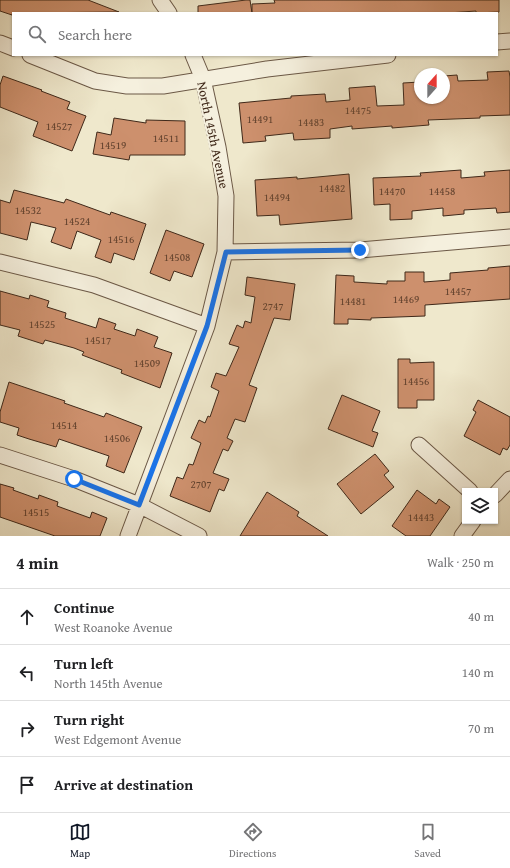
<!DOCTYPE html>
<meta charset="utf-8">
<style>
:root{--surface:#fff;--page:#f6f6f6;--text:#202124;--muted:#757577;--line:#e0e0e0;--accent:#111827}
body{margin:0;font-family:"Gentium Book Plus",serif;background:var(--page);color:var(--text)}
.controls{position:absolute;right:12px;bottom:12px;display:grid;overflow:hidden;border-radius:0px;box-shadow:0 1px 3px #0004}
.controls button{width:36px;height:36px;display:grid;place-items:center;padding:0;border:0;border-bottom:1px solid var(--line);background:var(--surface);color:var(--text);font:20px sans-serif}
.compass{position:absolute;left:414px;top:68px;width:36px;height:36px;border-radius:50%;background:var(--surface);box-shadow:0 1px 3px #0004;rotate:21deg}
.stop{position:absolute;width:12px;height:12px;margin:-9px;border:3px solid #1a73e8;border-radius:50%;background:#fff}
.stop.end{background:#1a73e8;border-color:#fff;box-shadow:0 1px 4px #0008}
.list{margin:0;padding:0;list-style:none}
h2{display:flex;justify-content:space-between;align-items:center;height:52px;margin:0;padding:0 16px;font-size:17px}
h2 small{font-size:13px;font-weight:400;color:var(--muted)}
.list li{display:grid;grid-template-columns:26px 1fr auto;gap:12px;align-items:center;box-sizing:border-box;height:56px;padding:0 16px;border-top:1px solid var(--line)}
.list b{display:block;font-size:15px;white-space:nowrap}
.list p{margin:0;font-size:13px;white-space:nowrap;color:var(--muted)}
.list em{font-size:13px;font-style:normal;color:var(--muted)}
.icon{flex:none;width:22px;height:22px;fill:none;stroke:currentColor;stroke-width:2;stroke-linecap:round;stroke-linejoin:round}
.map{position:relative;flex:none;width:510px;height:536px;overflow:hidden}
.search{position:absolute;background:var(--surface);box-shadow:0 1px 3px #0004;left:12px;right:12px;top:12px;height:44px;display:flex;align-items:center;gap:10px;box-sizing:border-box;padding:0 14px;border-radius:0px;color:var(--muted);font-size:15px}
.sheet{height:276px;background:var(--surface)}
nav{display:flex;justify-content:space-around;align-items:center;box-sizing:border-box;height:56px;border-top:1px solid var(--line);background:var(--surface);font-size:11px;color:var(--muted)}
nav a{display:grid;justify-items:center;gap:2px}
nav .on{color:var(--accent)}
.map>svg:first-child{display:block}
</style>
<div class="map">
<svg width="510" height="536" viewBox="0 0 510 536">
<rect width="100%" height="100%" fill="#efe8cc"/>
<filter id="stains"><feTurbulence type="fractalNoise" baseFrequency=".005" numOctaves="4"/><feColorMatrix values="0 0 0 0 .2 0 0 0 0 .09 0 0 0 0 .02 0 0 0 .5 -.17"/></filter>
<radialGradient id="worn" r=".72"><stop offset=".6" stop-color="#630" stop-opacity="0"/><stop offset="1" stop-color="#630" stop-opacity=".3"/></radialGradient>
<path fill="#cd906d" stroke="#3f2819" d="M 0,0 L 88,0 L 119,12 L 13,13 L 12,15 L 0,11 Z
M 246,0 L 250,0 L 252,13 L 198,13 L 198,6 Z
M 274,0 L 499,0 L 499,12 L 476,13 L 476,11 L 448,13 L 252,13 L 252,4 L 275,3 Z
M 509,71 L 510,77 L 510,115 L 480,116 L 480,118 L 428,120 L 429,125 L 392,128 L 392,126 L 352,129 L 352,126 L 330,129 L 330,138 L 294,140 L 293,133 L 265,136 L 266,141 L 243,143 L 239,103 L 291,98 L 291,96 L 325,94 L 326,102 L 350,100 L 349,88 L 375,86 L 377,106 L 404,105 L 403,83 L 420,82 L 420,98 L 444,98 L 444,76 L 457,75 L 458,81 L 488,80 L 487,72 Z
M 3,76 L 42,90 L 41,91 L 70,102 L 67,109 L 86,116 L 72,151 L 33,136 L 38,122 L 0,107 L 0,85 Z
M 114,118 L 146,123 L 146,120 L 185,121 L 185,155 L 130,155 L 129,160 L 93,154 L 97,132 L 111,135 Z
M 461,170 L 461,178 L 485,176 L 484,172 L 510,170 L 510,212 L 497,213 L 496,208 L 464,210 L 464,214 L 443,216 L 443,208 L 412,211 L 412,219 L 390,220 L 390,204 L 374,205 L 373,178 L 421,176 L 420,173 Z
M 349,174 L 352,219 L 280,225 L 279,215 L 257,216 L 255,180 L 297,177 L 297,179 Z
M 14,190 L 64,203 L 66,199 L 110,215 L 111,212 L 146,224 L 134,260 L 114,253 L 111,263 L 95,257 L 101,240 L 77,231 L 71,249 L 51,242 L 56,228 L 31,222 L 27,240 L 0,233 L 0,200 L 10,203 Z
M 166,230 L 204,244 L 192,277 L 174,271 L 170,281 L 150,273 Z
M 510,266 L 510,299 L 425,305 L 425,316 L 371,318 L 371,320 L 348,319 L 348,324 L 334,324 L 336,275 L 354,276 L 354,282 L 387,284 L 387,281 L 405,281 L 405,272 L 424,272 L 424,282 L 450,280 L 450,273 L 488,270 L 488,268 Z
M 247,277 L 295,284 L 290,320 L 274,318 L 249,385 L 257,388 L 245,422 L 235,419 L 227,438 L 233,441 L 228,451 L 223,449 L 213,473 L 229,479 L 224,491 L 219,489 L 210,512 L 170,496 L 177,477 L 183,479 L 189,464 L 193,465 L 201,443 L 191,438 L 199,420 L 205,423 L 208,416 L 210,417 L 219,391 L 211,387 L 216,373 L 226,376 L 239,347 L 229,344 L 237,325 L 243,328 L 245,321 L 251,323 L 255,297 L 245,295 Z
M 0,291 L 29,299 L 30,295 L 49,301 L 47,307 L 66,313 L 65,318 L 96,328 L 99,318 L 116,324 L 114,329 L 135,336 L 137,329 L 158,337 L 154,347 L 172,353 L 160,388 L 121,373 L 122,370 L 82,355 L 84,352 L 74,348 L 45,340 L 43,344 L 18,336 L 20,330 L 0,325 Z
M 398,359 L 410,359 L 410,363 L 434,362 L 434,400 L 417,400 L 417,408 L 398,408 Z
M 9,382 L 65,401 L 64,403 L 104,417 L 106,413 L 142,427 L 124,473 L 106,466 L 109,456 L 59,439 L 56,447 L 29,439 L 17,435 L 19,428 L 0,422 L 0,412 Z
M 342,395 L 380,411 L 372,431 L 378,433 L 373,447 L 328,429 Z
M 478,400 L 510,417 L 510,445 L 507,450 L 503,448 L 500,455 L 464,436 L 476,412 L 473,410 Z
M 375,454 L 389,471 L 384,475 L 394,487 L 361,514 L 337,484 Z
M 0,484 L 14,488 L 13,490 L 38,499 L 39,495 L 58,502 L 57,506 L 90,518 L 92,512 L 107,518 L 100,536 L 55,536 L 0,517 Z
M 417,490 L 436,504 L 439,499 L 450,507 L 430,536 L 406,536 L 392,526 Z
M 267,492 L 299,512 L 297,516 L 328,536 L 240,536 Z"/>
<g fill="none" stroke-linecap="round" stroke-linejoin="round">
<defs>
<path id="minor" d="M 160,0 L 169,13
M 497,42 L 510,41
M 0,43 L 13,48
M 30,55 L 95,81 L 127,86 L 163,86 L 267,69 L 388,55
M 225,252 L 360,250 L 510,237
M 0,262 L 94,285 L 207,326
M 419,445 L 470,491
M 0,455 L 74,479 L 139,505 L 199,536
M 495,495 L 510,479
M 128,536 L 207,326 L 225,252 L 226,196 L 218,147 L 203,79 L 193,55
M 462,536 L 473,521"/>
</defs>
<use href="#minor" stroke="#6b5846" stroke-width="17"/>
<use href="#minor" stroke="#f5f0de" stroke-width="15"/>
</g>
<g fill="none" stroke-linecap="round" stroke-linejoin="round">
<path stroke="#1a73e8" stroke-width="5" d="M 74,479 L 139,505 L 207,326 L 226,252 L 360,250"/>
</g>
<g text-anchor="middle" dominant-baseline="central" stroke-width="4" stroke-linejoin="round" paint-order="stroke">
<g font-size="11" fill="#62422e">
<text x="358" y="110">14475</text>
<text x="260" y="119">14491</text>
<text x="311" y="122">14483</text>
<text x="59" y="126">14527</text>
<text x="166" y="138">14511</text>
<text x="113" y="145">14519</text>
<text x="332" y="188">14482</text>
<text x="392" y="191">14470</text>
<text x="442" y="191">14458</text>
<text x="277" y="197">14494</text>
<text x="28" y="210">14532</text>
<text x="77" y="221">14524</text>
<text x="121" y="239">14516</text>
<text x="177" y="257">14508</text>
<text x="458" y="291">14457</text>
<text x="406" y="299">14469</text>
<text x="353" y="301">14481</text>
<text x="273" y="306">2747</text>
<text x="42" y="324">14525</text>
<text x="98" y="340">14517</text>
<text x="147" y="363">14509</text>
<text x="416" y="381">14456</text>
<text x="64" y="425">14514</text>
<text x="117" y="438">14506</text>
<text x="201" y="484">2707</text>
<text x="36" y="512">14515</text>
<text x="421" y="517">14443</text>
</g>
<g font-size="13" fill="#3f2819" stroke="#f5f0de">
<text transform="translate(213 135) rotate(78)">North 145th Avenue</text>
</g>
</g>
<rect width="100%" height="100%" filter="url(#stains)"/>
<rect width="100%" height="100%" fill="url(#worn)"/>
</svg>
<div class="controls">
<button><svg class="icon" aria-label="layers" viewBox="0 0 24 24"><path d="M12 4l9 5-9 5-9-5zM3 14l9 5 9-5"/></svg></button>
</div>
<svg class="compass" viewBox="-18 -18 36 36"><path d="M0-13l5 13h-10z" fill="#e53935"/><path d="M0 13l5-13h-10z" fill="#757577"/></svg>
<div class="stop" style="left:74px;top:479px"></div>
<div class="stop end" style="left:360px;top:250px"></div>
<div class="search"><svg class="icon" aria-label="search" viewBox="0 0 24 24"><circle cx="10" cy="10" r="6"/><path d="M15 15l6 6"/></svg>Search here</div>
</div>
<section class="sheet">
<h2>4 min<small>Walk · 250 m</small></h2>
<ul class="list">
<li><svg class="icon" aria-label="ahead" viewBox="0 0 24 24"><path d="M12 20V5M6 11l6-6 6 6"/></svg><div><b>Continue</b><p>West Roanoke Avenue</p></div><em>40 m</em></li>
<li><svg class="icon" aria-label="left" viewBox="0 0 24 24"><path d="M17 20v-9H6M10 6l-5 5 5 5"/></svg><div><b>Turn left</b><p>North 145th Avenue</p></div><em>140 m</em></li>
<li><svg class="icon" aria-label="right" viewBox="0 0 24 24"><path d="M7 20v-9h11M14 6l5 5-5 5"/></svg><div><b>Turn right</b><p>West Edgemont Avenue</p></div><em>70 m</em></li>
<li><svg class="icon" aria-label="arrive" viewBox="0 0 24 24"><path d="M6 21V4h12l-3 4 3 4H6"/></svg><div><b>Arrive at destination</b></div></li>
</ul>
</section>
<nav>
<a class="on"><svg class="icon" aria-label="map" viewBox="0 0 24 24"><path d="M3 6l6-2 6 2 6-2v14l-6 2-6-2-6 2zM9 4v14M15 6v14"/></svg>Map</a>
<a><svg class="icon" aria-label="directions" viewBox="0 0 24 24"><path d="M12 3l9 9-9 9-9-9zM9 14v-3h6M13 9l2 2-2 2"/></svg>Directions</a>
<a><svg class="icon" aria-label="saved" viewBox="0 0 24 24"><path d="M7 4h10v16l-5-4-5 4z"/></svg>Saved</a>
</nav>
